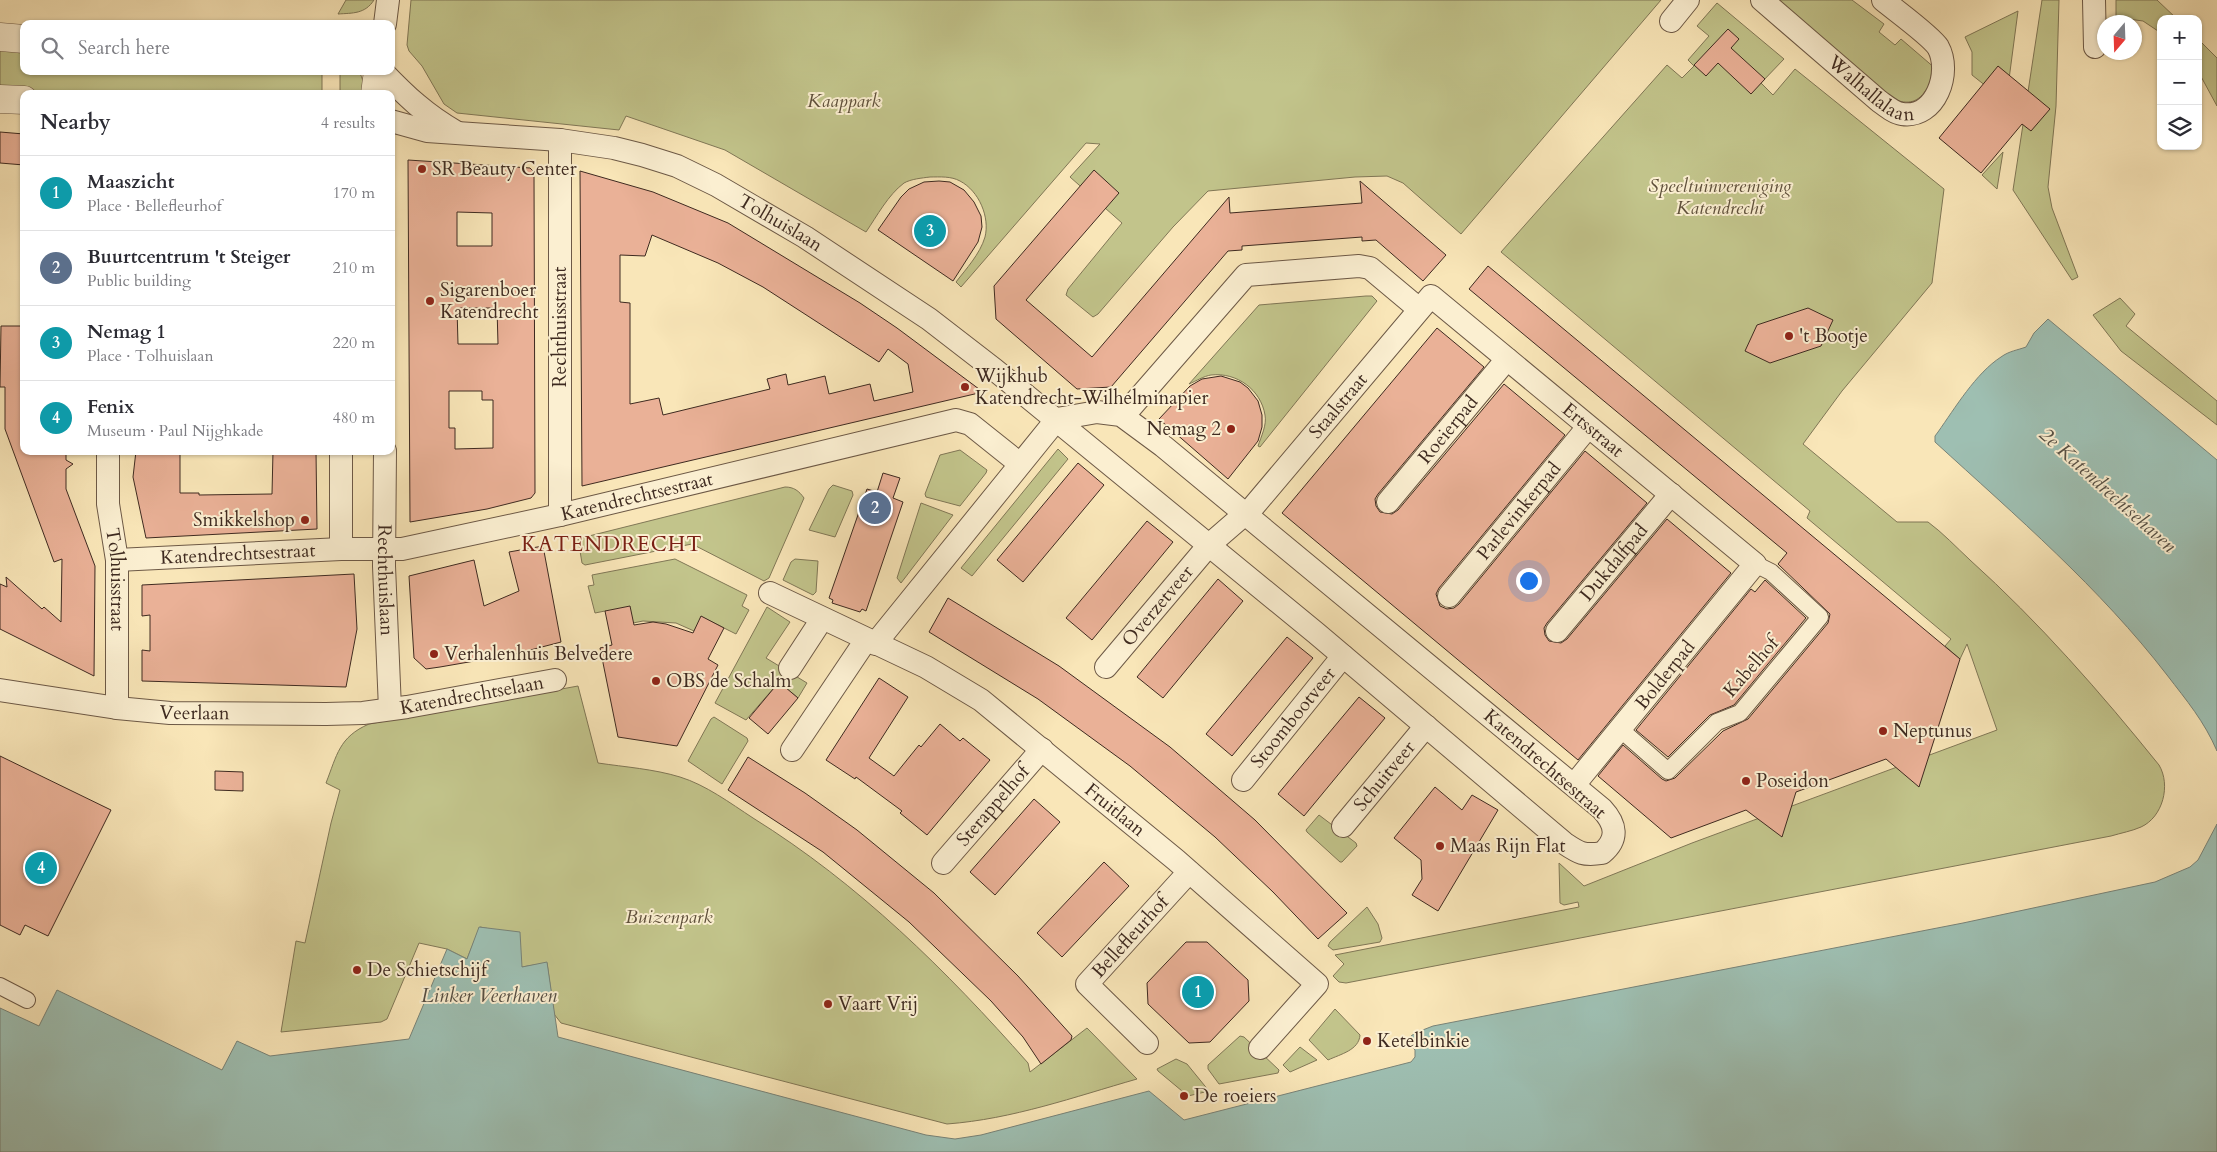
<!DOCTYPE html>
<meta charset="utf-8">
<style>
:root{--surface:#fff;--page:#f7f7f7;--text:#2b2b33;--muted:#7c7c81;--line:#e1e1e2;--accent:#db2777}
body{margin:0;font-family:Cardo,serif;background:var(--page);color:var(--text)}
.controls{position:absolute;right:15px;top:15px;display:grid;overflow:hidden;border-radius:10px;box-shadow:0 1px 4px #0004}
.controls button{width:45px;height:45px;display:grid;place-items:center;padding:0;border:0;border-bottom:1px solid var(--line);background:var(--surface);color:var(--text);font:25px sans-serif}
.compass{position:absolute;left:2097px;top:15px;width:45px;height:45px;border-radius:50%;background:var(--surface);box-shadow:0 1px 4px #0004;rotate:199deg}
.you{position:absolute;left:1528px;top:580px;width:18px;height:18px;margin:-12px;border:4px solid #fff;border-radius:50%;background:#1a73e8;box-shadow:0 0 0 8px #1a73e833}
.badge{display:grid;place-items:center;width:32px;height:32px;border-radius:50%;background:var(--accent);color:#fff;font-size:16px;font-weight:700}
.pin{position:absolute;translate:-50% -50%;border:2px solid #fff;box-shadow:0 1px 5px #0006}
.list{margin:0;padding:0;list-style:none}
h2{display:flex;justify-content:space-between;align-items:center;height:65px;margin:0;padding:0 20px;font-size:21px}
h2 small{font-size:16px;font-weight:400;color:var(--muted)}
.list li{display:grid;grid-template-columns:32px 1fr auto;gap:15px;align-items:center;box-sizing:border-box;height:75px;padding:0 20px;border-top:1px solid var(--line)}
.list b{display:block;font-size:19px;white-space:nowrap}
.list p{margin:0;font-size:16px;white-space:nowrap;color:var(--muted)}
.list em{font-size:16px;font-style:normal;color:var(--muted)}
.icon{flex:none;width:28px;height:28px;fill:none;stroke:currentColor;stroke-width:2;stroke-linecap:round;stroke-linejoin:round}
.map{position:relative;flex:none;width:2217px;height:1152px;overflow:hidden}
.search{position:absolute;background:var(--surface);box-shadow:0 1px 4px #0004;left:20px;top:20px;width:375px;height:55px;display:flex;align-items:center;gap:12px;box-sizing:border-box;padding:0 18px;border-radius:10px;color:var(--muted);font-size:19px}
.panel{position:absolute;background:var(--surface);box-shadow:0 1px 4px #0004;left:20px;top:90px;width:375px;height:365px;border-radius:10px}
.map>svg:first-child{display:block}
</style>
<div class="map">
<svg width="2217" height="1152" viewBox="0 0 2217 1152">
<rect width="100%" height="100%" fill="#f9e6b8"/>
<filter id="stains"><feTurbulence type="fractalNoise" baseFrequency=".004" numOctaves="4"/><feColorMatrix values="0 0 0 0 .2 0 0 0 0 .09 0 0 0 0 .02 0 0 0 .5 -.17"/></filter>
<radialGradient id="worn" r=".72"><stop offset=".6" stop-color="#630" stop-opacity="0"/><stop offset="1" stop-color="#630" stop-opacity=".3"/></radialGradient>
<path fill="#c2c48b" stroke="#807756" d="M 346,0 L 374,0 C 365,14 353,13 338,14 Z
M 411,0 L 1661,0 L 1461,234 L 1403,183 L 1387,176 L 1355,177 L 1208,191 L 1173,227 L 1098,314 L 1093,317 L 1066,295 L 1068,289 L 1122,223 L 1070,177 L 1100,144 L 1086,143 L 961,287 L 956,282 C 966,269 980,254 985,237 C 990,217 979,191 960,181 C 951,176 940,177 930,177 C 922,178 911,179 904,183 C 888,195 877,216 866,232 L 725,150 L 626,116 L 619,130 L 457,113 L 444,104 L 422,66 L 409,51 L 407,45 Z
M 1774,0 L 1852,0 L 1884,24 L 1879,32 L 1895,45 L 1901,39 L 1936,69 C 1936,76 1933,80 1928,87 C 1918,103 1910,105 1891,99 Z
M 2042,0 L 2059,0 L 2056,106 L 2048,187 L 2052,208 L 2078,277 L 2072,280 L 2013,190 Z
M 2116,0 L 2157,0 L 2177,19 L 2161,19 L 2161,33 L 2143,21 L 2121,18 L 2120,22 L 2116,22 Z
M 1717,3 L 1784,59 L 1761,83 L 1773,95 L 1795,69 L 1944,189 L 1932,283 L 1842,391 L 1803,444 L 1897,522 L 1928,522 C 1943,533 1956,547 1970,560 C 2039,622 2101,693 2159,765 C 2171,785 2163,817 2141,827 C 2132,831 2121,833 2111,836 L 1346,983 L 1339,982 L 1333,976 L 1344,964 L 1335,955 L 1579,907 L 1578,902 L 1564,905 L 1560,903 L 1559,863 L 1584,886 L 1692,843 L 1997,730 L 1967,644 L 1960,659 L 1945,646 L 1951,639 L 1807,518 L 1810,511 L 1501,252 L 1667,65 L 1682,78 L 1694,66 L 1688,60 L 1709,36 L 1697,26 Z
M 2018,11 L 2006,102 L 1972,75 L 1972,52 L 1965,37 Z
M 2198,39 L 2217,58 L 2217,106 L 2198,71 Z
M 0,43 L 24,44 L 24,71 L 322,71 L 322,94 L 0,92 Z
M 340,71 L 358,71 C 364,78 364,86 361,94 L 340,94 Z
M 2003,152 L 1997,189 L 1982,175 Z
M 1366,296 L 1372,296 L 1377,301 L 1260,447 L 1258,446 C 1261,437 1267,425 1265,415 C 1261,390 1237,372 1211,375 C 1204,376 1196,381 1189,384 L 1259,305 Z
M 2120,298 L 2135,314 L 2126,326 L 2217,401 L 2217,425 L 2121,351 L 2093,315 Z
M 1058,449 L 1068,459 L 972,576 L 961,568 Z
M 960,450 L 987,470 L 986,473 L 960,506 L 926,497 L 925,494 L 940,455 Z
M 833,485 L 852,491 L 853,495 L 835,537 L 809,530 L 829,489 Z
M 785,487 C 794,487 799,491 804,498 L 769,578 L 764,581 L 692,544 L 585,565 L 582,563 L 578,539 L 581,538 Z
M 921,503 L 953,515 L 901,583 L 897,578 Z
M 675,559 L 747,595 L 742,606 L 749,610 L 736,634 L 702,617 L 694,631 L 676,623 L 643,621 L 633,623 L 605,611 L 595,613 L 588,586 L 594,585 L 592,575 Z
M 795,559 L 818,561 L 816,592 L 813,595 L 783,580 L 791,562 Z
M 767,607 L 790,622 L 766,658 L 807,683 L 798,698 L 779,682 L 746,720 L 715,703 Z
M 578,686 L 598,763 C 625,767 654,769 680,777 C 706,785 730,803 753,818 C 859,884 946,970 1028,1063 L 1030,1072 L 1087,1028 L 1137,1079 C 1074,1097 1013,1119 947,1124 L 561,1023 L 554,1014 L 547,963 L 522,967 L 490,929 L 480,927 L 467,959 L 447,949 L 419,943 L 387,1019 L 381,1022 L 281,1032 L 296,941 L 305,943 L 331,823 L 340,790 L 326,783 C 337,755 339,737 369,724 Z
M 714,717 L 747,738 L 748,741 L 722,784 L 688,761 L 711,719 Z
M 1319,815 L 1356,843 L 1357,846 L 1342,862 L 1340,862 L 1307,832 L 1306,830 Z
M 1367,907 L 1378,924 L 1382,938 L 1380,942 L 1333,950 L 1328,946 L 1330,942 Z
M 1335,1009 L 1360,1035 C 1359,1050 1341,1054 1328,1060 L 1309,1040 Z
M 1240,1036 L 1244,1037 L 1279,1070 L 1278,1073 L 1219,1084 L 1208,1069 L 1208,1065 Z
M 1300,1047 L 1317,1060 L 1290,1072 L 1283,1065 Z
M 1176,1059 L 1187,1064 L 1209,1091 L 1188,1096 L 1158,1071 L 1157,1069 Z"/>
<path fill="#9ebfb2" stroke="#788378" d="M 2048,319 L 2217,460 L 2217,751 C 2204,721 2187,701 2167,675 C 2100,588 2016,516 1935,442 L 1935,436 L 1938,432 C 1955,408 1976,373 2001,357 C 2009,351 2018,350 2026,347 L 2034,333 Z
M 2217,824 L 2217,1152 L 0,1152 L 0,1008 L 39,1026 L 57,990 L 222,1070 L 237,1041 L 270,1056 L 409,1039 L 447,949 L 467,959 L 479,927 L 520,932 L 522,967 L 547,962 L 558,1037 L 926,1135 L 955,1139 L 981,1135 L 1149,1091 L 1184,1120 L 1411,1062 L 1415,1057 L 1415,1050 L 1406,1040 L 1415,1033 L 1433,1026 L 1963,923 L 2155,882 L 2190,867 L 2198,860 Z"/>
<path fill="#eab197" stroke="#3e2a20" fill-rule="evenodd" d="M 1728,29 L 1739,39 L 1731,48 L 1765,79 L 1751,94 L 1718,63 L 1706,76 L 1694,65 Z
M 1998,66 L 2050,109 L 2031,131 L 2022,124 L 1981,173 L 1939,138 Z
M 0,132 L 24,134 L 24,165 L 0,163 Z
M 408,160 L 530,168 L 534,172 L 535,493 L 531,498 L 487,509 L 410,522 ZM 457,212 L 492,213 L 492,246 L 457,246 ZM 457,308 L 497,308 L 498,344 L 458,344 ZM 449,391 L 482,391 L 482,400 L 493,400 L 493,448 L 455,449 L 455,428 L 449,428 Z
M 1094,170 L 1119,193 L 1026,300 L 1092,357 L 1229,197 L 1230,213 L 1362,203 L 1360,181 L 1446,255 L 1423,281 L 1376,240 L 1362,241 L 1362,237 L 1242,246 L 1242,250 L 1228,251 L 1111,387 L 1077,389 L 996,319 L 994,286 Z
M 580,171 L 653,192 L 728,223 L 860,303 L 897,328 L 983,392 L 582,486 ZM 652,235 L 718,263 L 763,287 L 879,362 L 888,349 L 908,364 L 913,392 L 874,401 L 870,384 L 829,394 L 825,376 L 788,385 L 786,374 L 767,379 L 770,389 L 663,415 L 659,398 L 630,404 L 630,303 L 620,302 L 620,255 L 645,256 Z
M 939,181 L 950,182 L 964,190 L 974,202 L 981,216 L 982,227 L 978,242 L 953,281 L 878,230 L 901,197 L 909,189 L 924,182 Z
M 1488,266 L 1960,659 L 1919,787 L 1886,759 L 1796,792 L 1782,837 L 1746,810 L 1671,838 L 1598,776 L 1623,745 L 1662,779 L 1666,781 L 1675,778 L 1723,731 L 1748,719 L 1828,623 L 1830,614 L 1778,564 L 1787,553 L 1469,289 Z
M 1808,308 L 1833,320 L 1821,346 L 1770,363 L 1745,351 L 1757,325 Z
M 1,326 L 24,326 L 24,451 L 66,451 L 66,460 L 73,464 L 66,469 L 66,489 L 95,566 L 94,676 L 0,629 L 0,584 L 7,587 L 6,577 L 42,609 L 44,607 L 61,622 L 62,559 L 54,562 L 5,429 L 5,387 L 0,387 Z
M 1437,328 L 1484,367 L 1378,494 L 1375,499 L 1376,506 L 1380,512 L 1392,514 L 1398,510 L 1504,384 L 1565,435 L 1439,588 L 1436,594 L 1440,606 L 1447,609 L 1454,608 L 1459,604 L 1585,451 L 1647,503 L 1547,623 L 1544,628 L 1545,635 L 1549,641 L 1561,643 L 1567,639 L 1667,519 L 1731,573 L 1578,760 L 1282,513 Z
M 1221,376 L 1240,382 L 1248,388 L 1258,401 L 1262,415 L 1262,427 L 1258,441 L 1228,479 L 1159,419 L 1190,386 L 1202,379 Z
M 136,451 L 180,451 L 180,493 L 199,493 L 199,495 L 272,494 L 273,451 L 316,451 L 317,529 L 146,538 L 133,477 Z
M 1078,463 L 1104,485 L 1023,582 L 997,560 Z
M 883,473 L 900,478 L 893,498 L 903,502 L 866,611 L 862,609 L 860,612 L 832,603 L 833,600 L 829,598 L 867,489 L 877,492 Z
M 1147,521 L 1173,542 L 1092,640 L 1066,618 Z
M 543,546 L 561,642 L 515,654 L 440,667 L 426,669 L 414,658 L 409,576 L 474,560 L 484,606 L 519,591 L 509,552 Z
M 354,574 L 357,629 L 346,687 L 142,681 L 142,650 L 150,651 L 150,615 L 142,616 L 142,585 Z
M 1218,579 L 1243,601 L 1163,698 L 1137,677 Z
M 1765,580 L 1806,618 L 1734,705 L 1710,715 L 1668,757 L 1636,730 L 1751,589 L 1755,592 Z
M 948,598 L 1059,666 L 1170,747 L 1255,820 L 1347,913 L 1318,939 L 1273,892 L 1215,837 L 1130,766 L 1038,699 L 929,632 Z
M 630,606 L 634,625 L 653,622 L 666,624 L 693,633 L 701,616 L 724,628 L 708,659 L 718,665 L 677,746 L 618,737 L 600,648 L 612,645 L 605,611 Z
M 1287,637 L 1313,658 L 1232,756 L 1206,734 Z
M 879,678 L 908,697 L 869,758 L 894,776 L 919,745 L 921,747 L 940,724 L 960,741 L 963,738 L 990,760 L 927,835 L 900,813 L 902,811 L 856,777 L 855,779 L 826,760 Z
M 779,682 L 798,698 L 768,734 L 749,718 Z
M 1359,697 L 1385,718 L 1304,816 L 1278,794 Z
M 0,756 L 111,810 L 48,936 L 25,925 L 20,935 L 0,925 Z
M 748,757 L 805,793 L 857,830 L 934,893 L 1018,976 L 1072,1036 L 1071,1040 L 1041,1064 L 1023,1037 L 991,1001 L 909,922 L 823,852 L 728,790 Z
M 215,771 L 243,772 L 243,791 L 215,790 Z
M 1435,787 L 1462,810 L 1472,795 L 1498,810 L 1438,911 L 1412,895 L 1422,879 L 1421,860 L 1394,838 Z
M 1034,799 L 1060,822 L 995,895 L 970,872 Z
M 1104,862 L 1129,886 L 1062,957 L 1037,933 Z
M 1186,942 L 1207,942 L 1248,980 L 1249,1001 L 1210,1042 L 1189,1043 L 1148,1004 L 1147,983 Z"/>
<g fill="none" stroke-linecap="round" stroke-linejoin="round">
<defs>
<path id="pedestrian" d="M 1620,729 L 1668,771 L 1717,722 L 1740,713 L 1820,617 L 1771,572 L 1755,564
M 0,986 L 27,1000"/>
<g id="minor">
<path id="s1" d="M 1762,0 L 1879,101 C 1886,106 1894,113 1902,114 C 1936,119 1952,72 1938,47 C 1931,36 1895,10 1883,0"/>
<path d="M 2094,0 L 2095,47"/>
<path d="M 1671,21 L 1688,0"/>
<path d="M 385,24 L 388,0"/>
<path d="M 382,71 C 406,96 426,115 456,132"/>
<path id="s2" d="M 391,121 L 427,131 L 560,140 L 614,148 L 642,155 L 677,166 L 716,185 L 805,237 L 929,319 L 995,370 L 1316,633 L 1564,843 C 1579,853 1583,856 1602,853 C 1619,839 1616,824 1602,809 L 1163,446 L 1121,415 L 1097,412 L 1057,419 L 875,644"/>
<path d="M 1121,415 L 1131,407 L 1246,275 L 1359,266 L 1370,268 L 1419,309"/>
<path id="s3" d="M 108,451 L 108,504 L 117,560 L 117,708"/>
<path d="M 341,451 L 341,549"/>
<path id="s4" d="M 385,451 L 384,566 L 390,709"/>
<path id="s5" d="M 1388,502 L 1507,359"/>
<path d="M 560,515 L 560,140"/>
<path id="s6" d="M 117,560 L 341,549 L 402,549 L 560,515 L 956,420 L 970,424 L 1020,464"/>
<path id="s7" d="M 770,593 L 926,667 L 981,700 L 1176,860 L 1317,984 L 1260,1048"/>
<path id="s8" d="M 1449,596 L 1588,427"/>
<path id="s9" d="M 1557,631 L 1671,494"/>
<path id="s10" d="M 1106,667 L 1209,545 L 1253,507 L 1431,296 L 1755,564 L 1574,785"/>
<path d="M 790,668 L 822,619"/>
<path id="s11" d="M 0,690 L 117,708 L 170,713 L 326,714 L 363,713 L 407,707 L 555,680"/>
<path d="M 792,750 L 866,640"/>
<path id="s12" d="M 1243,780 L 1343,656"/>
<path id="s13" d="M 1343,826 L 1426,726"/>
<path id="s14" d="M 943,863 L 1042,749"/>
<path id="s15" d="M 1147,1043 L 1087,984 L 1189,872"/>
</g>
<path id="tertiary" d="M 0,37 L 24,39
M 375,94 L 378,71
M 0,99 L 24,100"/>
</defs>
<use href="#pedestrian" stroke="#6d5946" stroke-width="18"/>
<use href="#minor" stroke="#6d5946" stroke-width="24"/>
<use href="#tertiary" stroke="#6d5946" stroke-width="29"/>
<use href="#pedestrian" stroke="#fbefd1" stroke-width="16"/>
<use href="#minor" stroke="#fbefd1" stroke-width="22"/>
<use href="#tertiary" stroke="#fbefd1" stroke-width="28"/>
</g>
<g fill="#8f2418" stroke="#fbefd1" stroke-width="2">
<circle cx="422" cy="169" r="5"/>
<circle cx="430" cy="301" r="5"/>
<circle cx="1789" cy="336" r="5"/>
<circle cx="965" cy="387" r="5"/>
<circle cx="1231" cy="429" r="5"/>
<circle cx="305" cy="520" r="5"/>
<circle cx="434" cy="654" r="5"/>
<circle cx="656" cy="681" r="5"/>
<circle cx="1883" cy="731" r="5"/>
<circle cx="1746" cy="781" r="5"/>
<circle cx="1440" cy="846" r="5"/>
<circle cx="357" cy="970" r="5"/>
<circle cx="828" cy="1004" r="5"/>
<circle cx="1367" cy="1041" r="5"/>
<circle cx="1184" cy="1096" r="5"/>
</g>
<g text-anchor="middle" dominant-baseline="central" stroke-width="4" stroke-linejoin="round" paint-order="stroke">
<g font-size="19" fill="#3e2a20" stroke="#fbefd1">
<text stroke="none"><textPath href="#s1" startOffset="142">Walhallalaan</textPath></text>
<text stroke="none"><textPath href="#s2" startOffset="409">Tolhuislaan</textPath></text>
<text transform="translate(560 327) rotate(-90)">Rechthuisstraat</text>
<text stroke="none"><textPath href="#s10" startOffset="350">Staalstraat</textPath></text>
<text stroke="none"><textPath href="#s10" startOffset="704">Ertsstraat</textPath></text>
<text stroke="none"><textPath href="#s5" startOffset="94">Roeierpad</textPath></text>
<text stroke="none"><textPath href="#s6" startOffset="526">Katendrechtsestraat</textPath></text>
<text stroke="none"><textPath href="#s8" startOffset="110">Parlevinkerpad</textPath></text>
<text stroke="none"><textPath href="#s6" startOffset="121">Katendrechtsestraat</textPath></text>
<text stroke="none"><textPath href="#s9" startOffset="89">Dukdalfpad</textPath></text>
<text stroke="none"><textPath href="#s3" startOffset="129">Tolhuisstraat</textPath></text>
<text stroke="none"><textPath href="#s4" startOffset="129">Rechthuislaan</textPath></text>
<text stroke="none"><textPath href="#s10" startOffset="80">Overzetveer</textPath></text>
<text transform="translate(1751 667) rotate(-49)">Kabelhof</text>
<text transform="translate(1665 675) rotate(-51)">Bolderpad</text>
<text stroke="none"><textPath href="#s11" startOffset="475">Katendrechtselaan</textPath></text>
<text stroke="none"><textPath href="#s11" startOffset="196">Veerlaan</textPath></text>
<text stroke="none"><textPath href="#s12" startOffset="80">Stoombootveer</textPath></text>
<text transform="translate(1545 764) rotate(41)">Katendrechtsestraat</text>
<text stroke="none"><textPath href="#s13" startOffset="65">Schuitveer</textPath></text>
<text stroke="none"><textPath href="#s14" startOffset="76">Sterappelhof</textPath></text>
<text stroke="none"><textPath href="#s7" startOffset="410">Fruitlaan</textPath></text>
<text stroke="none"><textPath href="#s15" startOffset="148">Bellefleurhof</textPath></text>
</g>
<g font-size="19" font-style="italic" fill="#5f503b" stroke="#fbefd1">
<text x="844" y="101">Kaappark</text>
<text x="1720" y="186">Speeltuinvereniging<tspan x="1720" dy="22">Katendrecht</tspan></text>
<text x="669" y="917">Buizenpark</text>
</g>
<g font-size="19" fill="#3e2a20" stroke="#fbefd1" text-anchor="start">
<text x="432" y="169">SR Beauty Center</text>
<text x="440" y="290">Sigarenboer<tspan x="440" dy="22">Katendrecht</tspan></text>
<text x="1799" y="336">'t Bootje</text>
<text x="975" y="376">Wijkhub<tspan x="975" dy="22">Katendrecht-Wilhelminapier</tspan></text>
<text x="1221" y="429" text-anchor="end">Nemag 2</text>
<text x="295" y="520" text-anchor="end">Smikkelshop</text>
<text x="444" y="654">Verhalenhuis Belvedere</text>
<text x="666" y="681">OBS de Schalm</text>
<text x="1893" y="731">Neptunus</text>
<text x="1756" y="781">Poseidon</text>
<text x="1450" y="846">Maas Rijn Flat</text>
<text x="367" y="970">De Schietschijf</text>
<text x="838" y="1004">Vaart Vrij</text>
<text x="1377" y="1041">Ketelbinkie</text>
<text x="1194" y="1096">De roeiers</text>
</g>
<g font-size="20" font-style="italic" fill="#564f44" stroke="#fbefd1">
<text transform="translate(2108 490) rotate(42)">2e Katendrechtsehaven</text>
<text x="489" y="995">Linker Veerhaven</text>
</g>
<g font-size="21" letter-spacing="1" fill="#7a1f14" stroke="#fbefd1">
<text x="612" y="544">KATENDRECHT</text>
</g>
</g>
<rect width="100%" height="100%" filter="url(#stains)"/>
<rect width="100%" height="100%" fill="url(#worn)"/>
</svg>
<div class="controls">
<button>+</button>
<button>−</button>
<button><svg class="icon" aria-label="layers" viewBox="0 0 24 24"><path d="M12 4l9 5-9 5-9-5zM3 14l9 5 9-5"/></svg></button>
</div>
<svg class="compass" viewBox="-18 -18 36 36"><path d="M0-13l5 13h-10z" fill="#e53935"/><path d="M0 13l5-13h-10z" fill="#7c7c81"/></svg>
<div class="you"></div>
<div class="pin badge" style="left:1198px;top:992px;background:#0f9aa8">1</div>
<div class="pin badge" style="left:875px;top:508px;background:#5c6f8a">2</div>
<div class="pin badge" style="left:930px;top:231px;background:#0f9aa8">3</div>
<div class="pin badge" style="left:41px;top:868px;background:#0f9aa8">4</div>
<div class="search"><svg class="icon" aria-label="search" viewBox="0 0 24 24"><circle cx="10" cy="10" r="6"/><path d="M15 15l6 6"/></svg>Search here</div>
<section class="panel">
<h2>Nearby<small>4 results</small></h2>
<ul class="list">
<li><span class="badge" style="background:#0f9aa8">1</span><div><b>Maaszicht</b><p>Place · Bellefleurhof</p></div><em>170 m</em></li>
<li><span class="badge" style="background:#5c6f8a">2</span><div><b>Buurtcentrum 't Steiger</b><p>Public building</p></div><em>210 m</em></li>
<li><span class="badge" style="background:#0f9aa8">3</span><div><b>Nemag 1</b><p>Place · Tolhuislaan</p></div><em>220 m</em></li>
<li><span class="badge" style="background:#0f9aa8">4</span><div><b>Fenix</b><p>Museum · Paul Nijghkade</p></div><em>480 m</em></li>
</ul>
</section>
</div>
